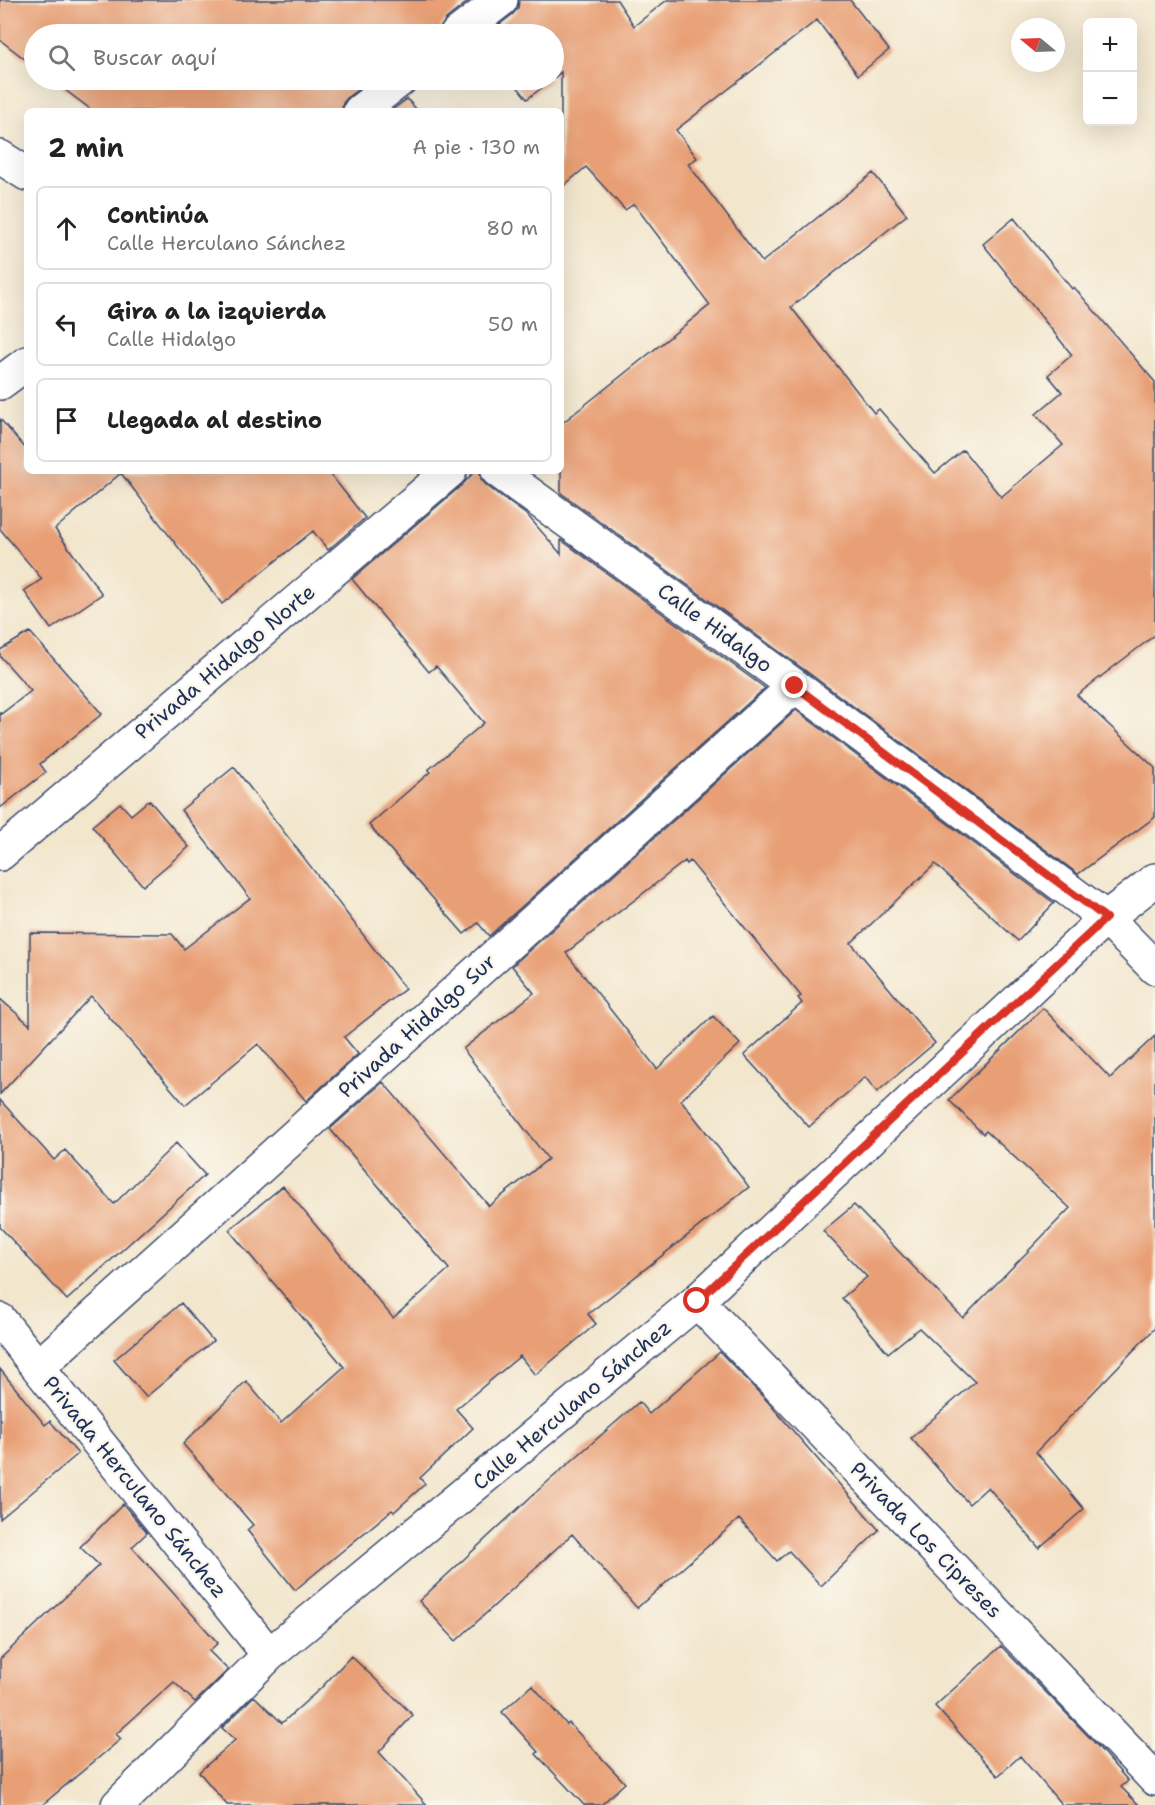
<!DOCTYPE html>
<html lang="es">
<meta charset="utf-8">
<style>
:root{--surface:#fff;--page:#f6f6f6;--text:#222;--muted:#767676;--line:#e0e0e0}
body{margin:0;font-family:"Shantell Sans",sans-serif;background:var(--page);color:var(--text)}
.controls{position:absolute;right:18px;top:18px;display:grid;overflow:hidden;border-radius:9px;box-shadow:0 6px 24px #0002}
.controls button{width:54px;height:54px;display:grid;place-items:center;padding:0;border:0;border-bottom:2px solid var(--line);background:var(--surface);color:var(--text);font:30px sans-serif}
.compass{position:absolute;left:1011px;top:18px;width:54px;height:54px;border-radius:50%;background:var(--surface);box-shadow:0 6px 24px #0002;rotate:289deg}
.stop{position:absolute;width:18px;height:18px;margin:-14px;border:4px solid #d93025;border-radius:50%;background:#fff}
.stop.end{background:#d93025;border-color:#fff;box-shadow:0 2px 6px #0008}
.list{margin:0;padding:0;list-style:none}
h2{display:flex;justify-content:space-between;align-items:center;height:78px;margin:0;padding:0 24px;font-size:26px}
h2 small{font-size:20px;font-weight:400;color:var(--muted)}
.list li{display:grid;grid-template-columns:39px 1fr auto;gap:18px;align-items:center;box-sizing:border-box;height:84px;margin:0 12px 12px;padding:0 12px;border:2px solid var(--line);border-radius:9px}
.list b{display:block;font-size:22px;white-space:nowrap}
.list p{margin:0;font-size:20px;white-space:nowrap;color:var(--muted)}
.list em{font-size:20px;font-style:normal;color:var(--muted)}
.icon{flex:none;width:33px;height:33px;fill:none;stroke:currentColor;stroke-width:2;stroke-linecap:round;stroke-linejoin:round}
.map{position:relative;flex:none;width:1155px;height:1805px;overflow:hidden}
.search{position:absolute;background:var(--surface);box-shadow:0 6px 24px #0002;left:24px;top:24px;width:540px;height:66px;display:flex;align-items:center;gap:15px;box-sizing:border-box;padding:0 21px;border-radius:33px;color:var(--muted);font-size:22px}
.panel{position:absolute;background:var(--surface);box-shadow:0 6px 24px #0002;left:24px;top:108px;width:540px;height:366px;border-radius:9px}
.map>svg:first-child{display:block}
</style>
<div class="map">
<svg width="1155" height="1805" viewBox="0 0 1155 1805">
<rect width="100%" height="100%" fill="#fbf7ec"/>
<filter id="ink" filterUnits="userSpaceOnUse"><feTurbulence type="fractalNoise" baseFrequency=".0167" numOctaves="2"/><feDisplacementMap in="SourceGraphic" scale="12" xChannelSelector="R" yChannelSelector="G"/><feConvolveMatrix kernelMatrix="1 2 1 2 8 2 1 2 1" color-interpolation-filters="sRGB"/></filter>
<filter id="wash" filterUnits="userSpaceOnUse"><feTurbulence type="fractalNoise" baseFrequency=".008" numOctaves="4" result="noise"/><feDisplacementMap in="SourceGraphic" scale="24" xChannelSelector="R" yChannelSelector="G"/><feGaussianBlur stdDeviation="1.35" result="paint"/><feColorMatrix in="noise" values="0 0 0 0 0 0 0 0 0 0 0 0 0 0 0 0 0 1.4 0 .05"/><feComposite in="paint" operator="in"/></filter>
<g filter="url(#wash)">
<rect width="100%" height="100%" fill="#f2e6cd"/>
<g id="blocks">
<path fill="#e89f75" d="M 0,0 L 470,0 L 446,19 L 439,30 L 434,34 L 34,34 L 34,66 L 0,40 Z
M 519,0 L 617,0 L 634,26 L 667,0 L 850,0 L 889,50 L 858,75 L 817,20 L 676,130 L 697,158 L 688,164 L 762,262 L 873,173 L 907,215 L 791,307 L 874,413 L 879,409 L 935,473 L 963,450 L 1001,497 L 1063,445 L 1036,414 L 1062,392 L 1048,375 L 1072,355 L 983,244 L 1014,218 L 1072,289 L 1074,287 L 1155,382 L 1155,635 L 1077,695 L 1155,768 L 1155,817 L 1078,874 L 806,671 L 561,493 L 561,424 L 710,305 L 634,204 L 625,210 L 586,167 L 561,188 L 561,72 L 554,78 L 554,34 L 487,34 L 513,14 L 518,8 Z
M 52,80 L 370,80 L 348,97 L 343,103 L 342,111 L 93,111 Z
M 512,80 L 552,80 L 527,99 Z
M 407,99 L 418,111 L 391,111 Z
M 0,419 L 27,450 L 27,471 L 328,471 L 365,518 L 328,550 L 313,531 L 222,604 L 121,473 L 55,529 L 102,594 L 51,629 L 24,591 L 42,579 L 0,529 Z
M 475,471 L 480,471 L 481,479 L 487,486 L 528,516 L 561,554 L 561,540 L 765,688 L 489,936 L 478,923 L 464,934 L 369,825 L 430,772 L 428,770 L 484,723 L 436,666 L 429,672 L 352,579 L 462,485 Z
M 30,632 L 102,714 L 40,764 L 46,772 L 0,808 L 0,712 L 1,714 L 31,691 L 0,656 L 0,650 Z
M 796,710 L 1054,903 L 1018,941 L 935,864 L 851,943 L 935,1043 L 877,1092 L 865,1077 L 809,1127 L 744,1055 L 802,1003 L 798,998 L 801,996 L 690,861 L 687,864 L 685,861 L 566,953 L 657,1069 L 713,1016 L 740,1044 L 681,1100 L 749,1187 L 588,1314 L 596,1324 L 535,1375 L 520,1356 L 456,1409 L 473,1428 L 420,1478 L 425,1484 L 394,1512 L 392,1510 L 295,1590 L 247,1530 L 253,1525 L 183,1444 L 246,1381 L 281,1423 L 344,1367 L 229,1230 L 283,1186 L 393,1318 L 449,1269 L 330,1129 L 383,1082 L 489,1206 L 548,1159 L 463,1049 L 534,993 L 512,966 Z
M 234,767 L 405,989 L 344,1037 L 358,1054 L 306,1101 L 258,1044 L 185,1105 L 91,996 L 0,1094 L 0,999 L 30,1025 L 30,933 L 172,934 L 184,949 L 250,898 L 181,810 Z
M 149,800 L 189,847 L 143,886 L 92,826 L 120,803 L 131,815 Z
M 1043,1008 L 1110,1078 L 1155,1036 L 1155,1328 L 1036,1452 L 1084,1509 L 1039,1548 L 988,1487 L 969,1504 L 911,1438 L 975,1382 L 919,1328 L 888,1353 L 842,1298 L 867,1277 L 823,1231 L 854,1205 L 963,1318 L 1070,1208 L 986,1131 L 983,1134 L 949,1100 Z
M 0,1100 L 54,1160 L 65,1150 L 114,1204 L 176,1143 L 205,1175 L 67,1300 L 0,1227 Z
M 181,1303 L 213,1341 L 146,1397 L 114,1360 Z
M 720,1352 L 768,1402 L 879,1530 L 821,1586 L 789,1551 L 777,1561 L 739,1519 L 637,1608 L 572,1534 L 456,1641 L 419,1601 L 536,1492 L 639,1402 L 649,1414 Z
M 0,1369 L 45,1425 L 50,1421 L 78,1454 L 0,1519 Z
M 123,1504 L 147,1533 L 132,1547 L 218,1643 L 209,1651 L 228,1670 L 195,1702 L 174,1682 L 116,1734 L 121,1739 L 42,1805 L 0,1805 L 0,1659 L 99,1565 L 80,1547 Z
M 1001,1646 L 1094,1742 L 1128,1781 L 1121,1787 L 1139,1805 L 1062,1805 L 1020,1756 L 998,1776 L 935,1706 Z
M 351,1656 L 413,1715 L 379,1752 L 427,1805 L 227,1805 L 199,1772 L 235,1740 L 222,1728 L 254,1696 L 282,1723 L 322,1687 Z
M 532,1685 L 567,1725 L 569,1723 L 625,1783 L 601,1805 L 584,1805 L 536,1754 L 538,1752 L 502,1712 Z"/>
</g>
</g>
<g filter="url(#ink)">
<use href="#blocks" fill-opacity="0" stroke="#3b4a6f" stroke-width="1.5"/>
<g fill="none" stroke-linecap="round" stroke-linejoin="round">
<defs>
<path id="minor" d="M 457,34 L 501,0
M 360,111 L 400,80
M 0,157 L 27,174
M 0,383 L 27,363
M 498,471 L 795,686 L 1106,918 L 1155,968
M 0,854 L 450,471
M 697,1301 L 1155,1779
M 0,1320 L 269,1655
M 39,1366 L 795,686
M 118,1805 L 269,1655 L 697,1301 L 1106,918 L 1155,880"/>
</defs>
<use href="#minor" stroke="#3b4a6f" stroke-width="36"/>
<use href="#minor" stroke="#fff" stroke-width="33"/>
</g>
</g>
<g fill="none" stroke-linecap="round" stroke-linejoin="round" filter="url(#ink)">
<path stroke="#d93025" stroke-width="8" d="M 697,1301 L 1106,918 L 795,686"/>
</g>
<g text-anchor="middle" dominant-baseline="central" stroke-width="5" stroke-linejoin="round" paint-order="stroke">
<g font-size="21" fill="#1b2f5e" stroke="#fbf7ec">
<text transform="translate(715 628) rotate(36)">Calle Hidalgo</text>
<text transform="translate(225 662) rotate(-40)">Privada Hidalgo Norte</text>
<text transform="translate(417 1026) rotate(-42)">Privada Hidalgo Sur</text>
<text transform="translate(572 1405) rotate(-40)">Calle Herculano Sánchez</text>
<text transform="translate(135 1487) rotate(51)">Privada Herculano Sánchez</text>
<text transform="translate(926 1540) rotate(46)">Privada Los Cipreses</text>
</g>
</g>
</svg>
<div class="controls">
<button>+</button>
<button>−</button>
</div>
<svg class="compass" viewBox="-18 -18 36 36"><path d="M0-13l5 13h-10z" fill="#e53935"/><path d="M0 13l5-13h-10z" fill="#767676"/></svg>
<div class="stop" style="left:697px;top:1301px"></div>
<div class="stop end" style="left:795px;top:686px"></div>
<div class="search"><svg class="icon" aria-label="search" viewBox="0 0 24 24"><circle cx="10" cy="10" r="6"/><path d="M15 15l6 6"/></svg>Buscar aquí</div>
<section class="panel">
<h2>2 min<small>A pie · 130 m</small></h2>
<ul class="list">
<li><svg class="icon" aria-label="ahead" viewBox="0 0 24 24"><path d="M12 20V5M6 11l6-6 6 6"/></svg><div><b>Continúa</b><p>Calle Herculano Sánchez</p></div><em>80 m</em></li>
<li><svg class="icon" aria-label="left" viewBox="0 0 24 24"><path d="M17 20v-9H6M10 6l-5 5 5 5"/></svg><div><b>Gira a la izquierda</b><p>Calle Hidalgo</p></div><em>50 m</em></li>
<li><svg class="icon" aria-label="arrive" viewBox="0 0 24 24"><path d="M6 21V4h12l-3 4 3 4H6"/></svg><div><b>Llegada al destino</b></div></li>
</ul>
</section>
</div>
